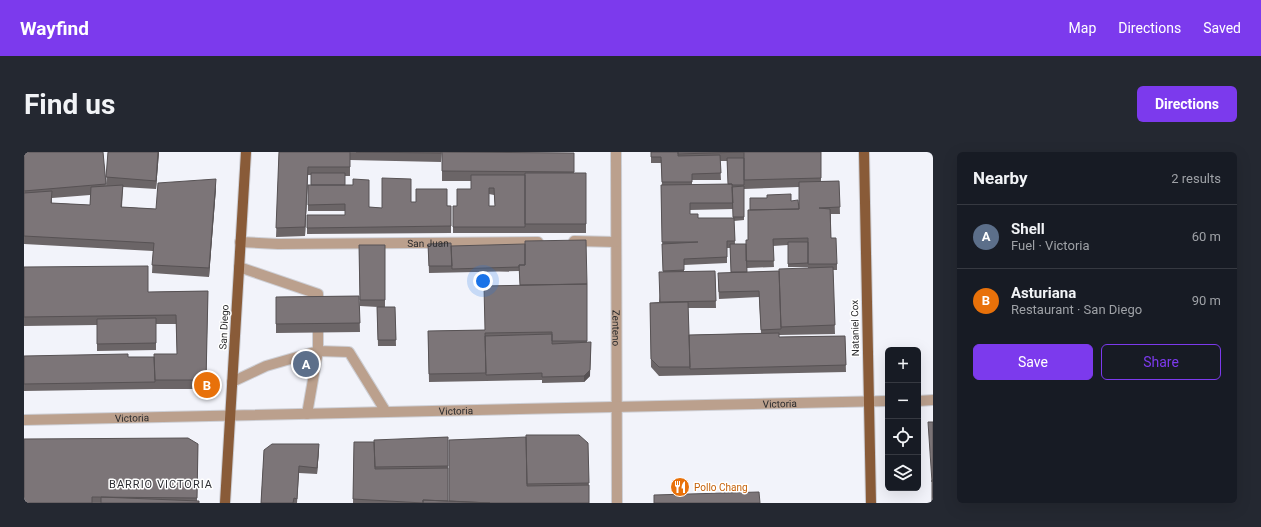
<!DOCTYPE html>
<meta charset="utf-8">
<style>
:root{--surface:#171b24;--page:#242831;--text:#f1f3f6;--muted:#9ea1a6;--line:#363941;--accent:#7c3aed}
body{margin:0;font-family:Roboto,sans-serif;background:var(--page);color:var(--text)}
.controls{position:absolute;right:12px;bottom:12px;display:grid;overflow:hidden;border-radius:6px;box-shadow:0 4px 16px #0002}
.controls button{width:36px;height:36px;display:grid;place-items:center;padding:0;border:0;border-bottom:1px solid var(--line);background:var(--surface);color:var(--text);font:20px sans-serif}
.you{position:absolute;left:459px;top:129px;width:14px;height:14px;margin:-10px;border:3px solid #fff;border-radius:50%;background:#1a73e8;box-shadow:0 0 0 6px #1a73e833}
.badge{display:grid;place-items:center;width:26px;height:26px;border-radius:50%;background:var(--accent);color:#fff;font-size:13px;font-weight:700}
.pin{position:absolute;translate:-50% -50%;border:2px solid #fff;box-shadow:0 1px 4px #0006}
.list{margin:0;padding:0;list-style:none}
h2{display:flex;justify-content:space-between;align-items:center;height:52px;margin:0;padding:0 16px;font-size:17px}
h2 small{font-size:13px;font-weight:400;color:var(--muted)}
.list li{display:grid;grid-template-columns:26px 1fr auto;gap:12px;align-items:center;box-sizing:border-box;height:64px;padding:0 16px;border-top:1px solid var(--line)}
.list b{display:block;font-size:15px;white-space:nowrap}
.list p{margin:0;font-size:13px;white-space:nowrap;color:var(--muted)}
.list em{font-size:13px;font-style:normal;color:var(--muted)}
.actions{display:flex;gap:8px;padding:12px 16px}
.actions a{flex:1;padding:9px 0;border:1px solid var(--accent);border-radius:6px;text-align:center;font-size:14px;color:var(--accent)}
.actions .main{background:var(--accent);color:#fff}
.icon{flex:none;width:22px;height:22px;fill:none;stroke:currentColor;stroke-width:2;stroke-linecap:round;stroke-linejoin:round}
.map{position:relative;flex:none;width:909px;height:351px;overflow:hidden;border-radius:6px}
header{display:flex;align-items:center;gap:24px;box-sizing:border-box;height:56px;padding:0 20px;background:var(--accent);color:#fff}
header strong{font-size:19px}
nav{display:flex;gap:22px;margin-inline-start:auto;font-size:14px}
.intro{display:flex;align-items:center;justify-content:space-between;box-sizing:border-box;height:96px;padding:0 24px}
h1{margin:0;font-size:28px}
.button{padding:10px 18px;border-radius:6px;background:var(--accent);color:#fff;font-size:14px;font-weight:700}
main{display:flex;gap:24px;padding:0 24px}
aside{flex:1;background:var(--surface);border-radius:6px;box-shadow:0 4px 16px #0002}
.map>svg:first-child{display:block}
</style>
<header>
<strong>Wayfind</strong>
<nav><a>Map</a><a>Directions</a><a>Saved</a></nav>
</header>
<div class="intro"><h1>Find us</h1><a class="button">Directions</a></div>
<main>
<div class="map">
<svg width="909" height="351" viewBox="0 0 909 351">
<rect width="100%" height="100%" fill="#f2f3fa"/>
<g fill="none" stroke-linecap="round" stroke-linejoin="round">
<defs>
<path id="service" d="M 215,115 L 294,142 L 294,153
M 208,230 L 242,214 L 294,199 L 325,200 L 362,260
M 283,262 L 294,199 L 294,180"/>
<g id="minor">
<path id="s1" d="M 592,0 L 593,351"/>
<path d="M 550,89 L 592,90"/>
<path id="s2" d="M 216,90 L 254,92 L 514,90"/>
</g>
<g id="tertiary">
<path d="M 894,249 L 909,248"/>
<path id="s3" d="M 0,268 L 864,249"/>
</g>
<path id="primary" d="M 840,0 L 847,351
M 201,351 L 222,0"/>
</defs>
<use href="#service" stroke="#cecfd5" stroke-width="12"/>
<use href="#minor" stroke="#cecfd5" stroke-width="12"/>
<use href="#tertiary" stroke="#cecfd5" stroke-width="12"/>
<use href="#primary" stroke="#cecfd5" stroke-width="12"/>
<use href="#service" stroke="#bba08d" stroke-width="10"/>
<use href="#minor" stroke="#bba08d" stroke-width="10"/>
<use href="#tertiary" stroke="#bba08d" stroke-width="10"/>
<use href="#primary" stroke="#895b38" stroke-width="10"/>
</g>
<path fill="#6b6567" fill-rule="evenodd" d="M 0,0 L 79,0 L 82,34 L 85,34 L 82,34 L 84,0 L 135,0 L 132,37 L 99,35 L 98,55 L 132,57 L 192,36 L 185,125 L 128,121 L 129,99 L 0,92 ZM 66,43 L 66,53 L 28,51 L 28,46 Z
M 255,0 L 418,0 L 417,10 L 326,8 L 326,24 L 321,24 L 321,33 L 345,55 L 358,56 L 387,50 L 427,54 L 427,81 L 283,82 L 283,63 L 321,63 L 321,59 L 284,59 L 284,33 L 287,33 L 287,23 L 284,23 L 281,84 L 252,85 Z
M 418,0 L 550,1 L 550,21 L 562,21 L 562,81 L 429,81 L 429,54 L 433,54 L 447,37 L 447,29 L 418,29 ZM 465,42 L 470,43 L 471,54 L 465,54 Z
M 627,0 L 797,0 L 797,29 L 815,29 L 816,62 L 807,62 L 807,86 L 813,112 L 813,118 L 809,118 L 811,182 L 755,183 L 755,185 L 821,184 L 822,220 L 635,224 L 627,215 L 626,151 L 635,150 L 639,120 L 637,40 L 638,33 L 637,11 L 627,11 ZM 696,9 L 703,9 L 704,32 L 668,33 L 668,28 L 697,28 ZM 775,35 L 775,57 L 767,49 L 726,58 L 724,88 L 722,92 L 711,92 L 710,69 L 720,68 L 720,37 ZM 709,57 L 709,66 L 674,66 L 666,62 L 666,58 ZM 764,93 L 764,115 L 784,115 L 784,116 L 755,119 L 723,120 L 723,116 L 750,115 L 749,94 ZM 703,96 L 706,96 L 707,120 L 694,127 L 695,147 L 735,145 L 737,181 L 665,183 L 664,156 L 692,156 L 691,119 L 660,120 L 660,113 L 703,111 Z
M 404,92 L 427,94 L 563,132 L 563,190 L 566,224 L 560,230 L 518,231 L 518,228 L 462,229 L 462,228 L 462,229 L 405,230 L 404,179 L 461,178 L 496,133 L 495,119 L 405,121 Z
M 335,93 L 361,93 L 361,155 L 371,155 L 372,194 L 354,194 L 353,155 L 354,155 L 336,154 Z
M 0,115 L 124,140 L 184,139 L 182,237 L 131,237 L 0,239 L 0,204 L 104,205 L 130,205 L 153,202 L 152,172 L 132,172 L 132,198 L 73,199 L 73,173 L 0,174 Z
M 335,144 L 336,180 L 252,181 L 252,145 Z
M 424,285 L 424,349 L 425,349 L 564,291 L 565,351 L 329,351 L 330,290 L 350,290 Z
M 174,292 L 173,349 L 175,351 L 0,351 Z
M 240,298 L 295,298 L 293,322 L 275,321 L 273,351 L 237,351 Z"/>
<path fill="#575254" d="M 134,0 L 135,0 L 132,37 L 132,29 Z
M 284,15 L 284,23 L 281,84 L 281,75 Z
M 192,27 L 192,36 L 185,125 L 185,116 Z
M 567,190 L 566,224 L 560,230 L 560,224 Z
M 295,292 L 295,298 L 293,322 L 293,316 Z"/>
<path fill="#7c7578" stroke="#575254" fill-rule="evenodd" d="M 0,0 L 79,0 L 82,32 L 0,39 Z
M 84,0 L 134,0 L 132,29 L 82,25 Z
M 255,0 L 326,0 L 326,15 L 284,15 L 281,75 L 252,76 Z
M 332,0 L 417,0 L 417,1 Z
M 418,0 L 550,1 L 550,20 L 418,19 Z
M 627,0 L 654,0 L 654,4 L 696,3 L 697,21 L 668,22 L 668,30 L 638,30 L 637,5 L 627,5 Z
M 654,0 L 797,0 L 797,26 L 720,28 L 720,0 L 654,2 Z
M 703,6 L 720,6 L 720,33 L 708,33 L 708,32 L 704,32 Z
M 287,21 L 321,21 L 321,33 L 287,33 Z
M 501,21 L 562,21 L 562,72 L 501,72 Z
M 447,23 L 501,23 L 501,75 L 429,75 L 429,54 L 433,54 L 433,37 L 447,37 ZM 465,36 L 470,36 L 471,54 L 465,54 Z
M 358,26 L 387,27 L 387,50 L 392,50 L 392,37 L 423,37 L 423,54 L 427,54 L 427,74 L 283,76 L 283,63 L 321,63 L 321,52 L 284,53 L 284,33 L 329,33 L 329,27 L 345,28 L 345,55 L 358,56 Z
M 192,27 L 185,116 L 128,113 L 130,91 L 0,84 L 0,41 L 28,39 L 27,51 L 66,53 L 67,35 L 99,33 L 97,55 L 132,57 L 134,31 Z
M 815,29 L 816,55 L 795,56 L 806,57 L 807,86 L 812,86 L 813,112 L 784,112 L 784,86 L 749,87 L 750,109 L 722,109 L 722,88 L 724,88 L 724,58 L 775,57 L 775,30 Z
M 708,32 L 709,51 L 666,51 L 666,62 L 674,62 L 674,66 L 710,66 L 711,89 L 703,89 L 703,105 L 660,107 L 660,118 L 639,119 L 638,92 L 674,90 L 638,90 L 637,33 Z
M 720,34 L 720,65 L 709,65 L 708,35 Z
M 767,42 L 767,49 L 774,48 L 775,57 L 726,58 L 726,46 L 743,46 L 743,43 Z
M 562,88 L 563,132 L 496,133 L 495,113 L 501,113 L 501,89 Z
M 764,90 L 784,90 L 784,111 L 764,112 Z
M 427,91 L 428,114 L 405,114 L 404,92 Z
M 501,92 L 501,113 L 495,113 L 495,115 L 428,117 L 427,94 Z
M 706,92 L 722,92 L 723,120 L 707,120 Z
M 335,93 L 361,93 L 361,148 L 336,148 Z
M 124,114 L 124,140 L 184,139 L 182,228 L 131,228 L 130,202 L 153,202 L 152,163 L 0,165 L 0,115 Z
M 809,115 L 811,173 L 757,175 L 755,117 Z
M 691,119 L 692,149 L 636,150 L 635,120 Z
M 755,119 L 757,177 L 737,178 L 735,139 L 695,140 L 694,121 Z
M 563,132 L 563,189 L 528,189 L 528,180 L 461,181 L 462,221 L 405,222 L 404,179 L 461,178 L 460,134 Z
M 335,144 L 336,171 L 252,172 L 252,145 Z
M 664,150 L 666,215 L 635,215 L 627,207 L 626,151 Z
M 353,155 L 371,155 L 372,188 L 354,188 Z
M 132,166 L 132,191 L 73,192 L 73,167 Z
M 755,181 L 755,185 L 821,184 L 822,213 L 666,217 L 665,183 Z
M 528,182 L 528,192 L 567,190 L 566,218 L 560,224 L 518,225 L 518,221 L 462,223 L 461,184 Z
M 104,202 L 104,205 L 130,205 L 131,230 L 0,232 L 0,204 Z
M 904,270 L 909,270 L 909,328 L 908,328 L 908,330 Z
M 502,283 L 555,283 L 564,291 L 565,331 L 503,332 Z
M 424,285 L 424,314 L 351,315 L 350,288 Z
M 502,285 L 503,334 L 565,333 L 565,351 L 466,351 L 425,349 L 425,288 Z
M 164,286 L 174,292 L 173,346 L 68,345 L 68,351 L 0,351 L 0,287 Z
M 330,290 L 350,290 L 351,317 L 424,316 L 424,349 L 399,348 L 399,351 L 329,347 Z
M 248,292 L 295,292 L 293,316 L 275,314 L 273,347 L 270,346 L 269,351 L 237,351 L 240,298 Z
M 908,328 L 909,328 L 909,351 L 908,351 Z
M 735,340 L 736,351 L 630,351 L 630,343 Z
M 77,345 L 175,349 L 175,351 L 77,351 Z
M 399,348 L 466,351 L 399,351 Z"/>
<defs>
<symbol id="restaurant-disc" viewBox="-11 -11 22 22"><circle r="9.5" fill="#e8710a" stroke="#fff"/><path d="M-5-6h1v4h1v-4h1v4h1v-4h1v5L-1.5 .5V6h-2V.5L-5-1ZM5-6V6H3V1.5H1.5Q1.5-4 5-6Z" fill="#fff"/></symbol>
</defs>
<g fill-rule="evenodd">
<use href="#restaurant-disc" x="645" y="324" width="22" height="22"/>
</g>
<g text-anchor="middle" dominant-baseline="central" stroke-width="3" stroke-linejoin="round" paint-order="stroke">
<g font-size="10" fill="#2c2c2e" stroke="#fff">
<text stroke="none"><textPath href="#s2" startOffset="188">San Juan</textPath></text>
<text transform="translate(200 175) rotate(-87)">San Diego</text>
<text stroke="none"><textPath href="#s1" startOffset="176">Zenteno</textPath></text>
<text transform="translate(831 176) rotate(-91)">Nataniel Cox</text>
<text stroke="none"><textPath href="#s3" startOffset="756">Victoria</textPath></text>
<text stroke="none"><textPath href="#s3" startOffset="432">Victoria</textPath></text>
<text stroke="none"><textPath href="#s3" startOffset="108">Victoria</textPath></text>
</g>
<g font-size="10" fill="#c56008" stroke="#fff" text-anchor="start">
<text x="670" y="335">Pollo Chang</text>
</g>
<g font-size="11" letter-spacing="1" fill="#2d2e33" stroke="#fff">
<text x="137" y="332">BARRIO VICTORIA</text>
</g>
</g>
</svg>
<div class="controls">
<button>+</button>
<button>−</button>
<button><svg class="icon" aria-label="locate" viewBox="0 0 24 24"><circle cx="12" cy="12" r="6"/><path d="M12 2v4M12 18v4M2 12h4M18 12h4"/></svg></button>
<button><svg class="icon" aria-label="layers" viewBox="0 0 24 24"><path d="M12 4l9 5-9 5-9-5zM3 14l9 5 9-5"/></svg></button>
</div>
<div class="you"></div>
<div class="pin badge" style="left:282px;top:212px;background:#5c6f8a">A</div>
<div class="pin badge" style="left:183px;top:233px;background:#e8710a">B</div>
</div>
<aside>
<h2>Nearby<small>2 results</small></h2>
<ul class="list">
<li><span class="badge" style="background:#5c6f8a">A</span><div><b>Shell</b><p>Fuel · Victoria</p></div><em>60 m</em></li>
<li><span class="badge" style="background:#e8710a">B</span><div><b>Asturiana</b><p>Restaurant · San Diego</p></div><em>90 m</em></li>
</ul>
<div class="actions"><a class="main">Save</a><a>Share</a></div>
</aside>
</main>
